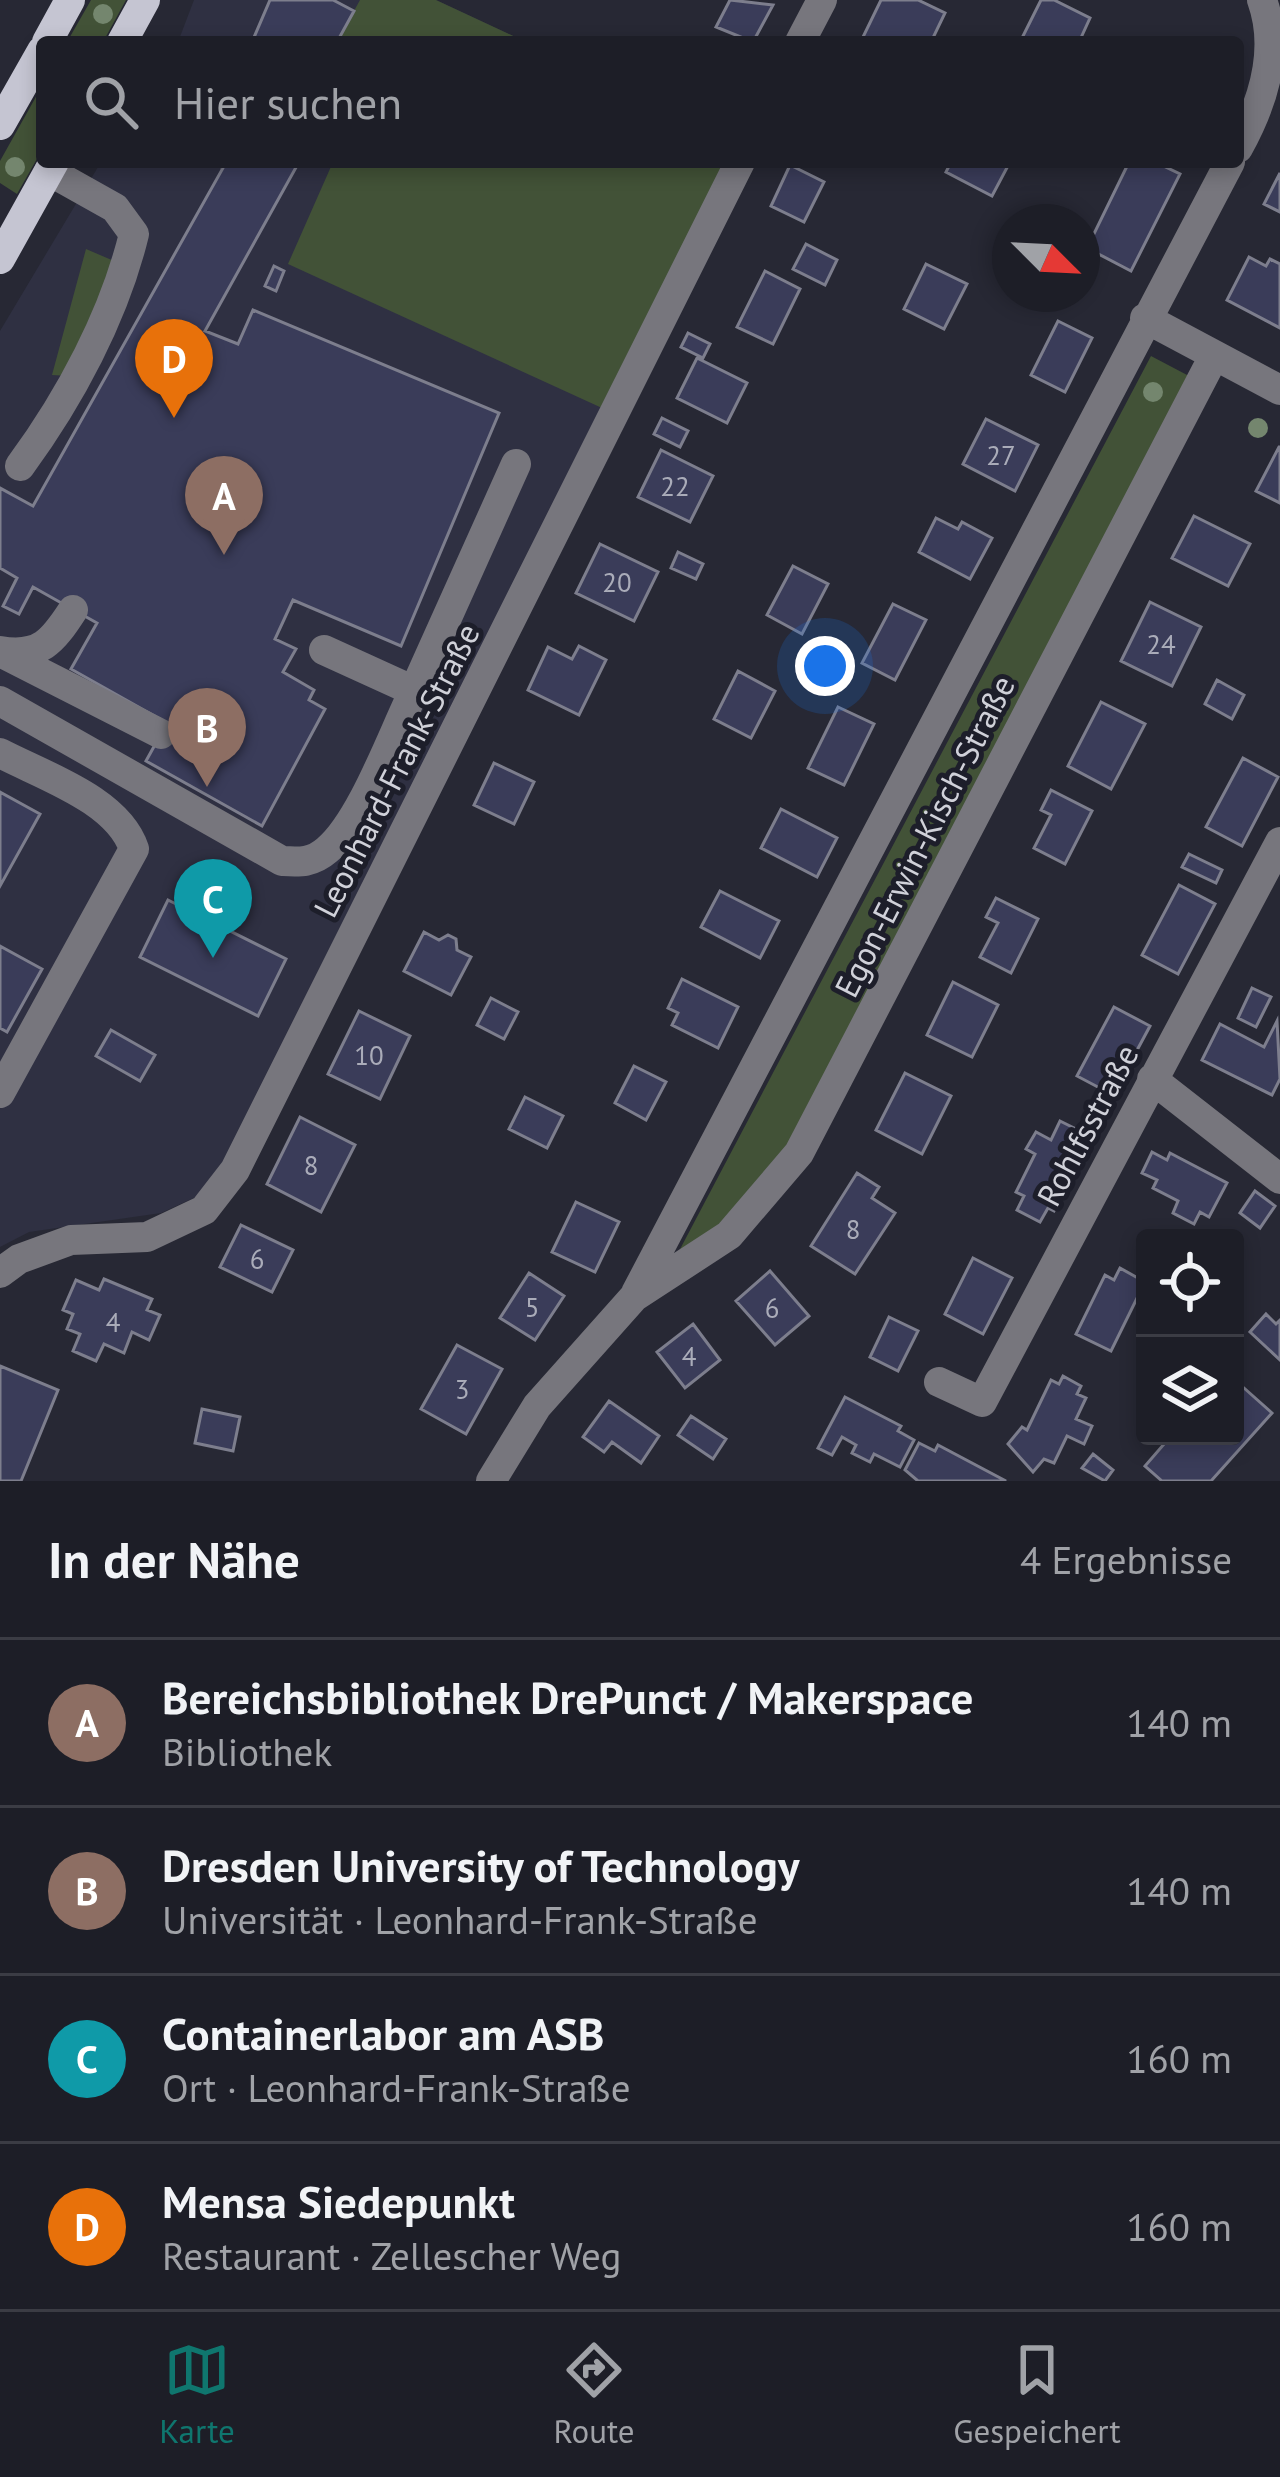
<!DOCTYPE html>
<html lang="de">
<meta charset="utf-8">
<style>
:root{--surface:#1d1e27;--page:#25272f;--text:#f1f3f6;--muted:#a0a2a7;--line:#3b3c44;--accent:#0f766e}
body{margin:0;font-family:"PT Sans",sans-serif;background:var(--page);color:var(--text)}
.controls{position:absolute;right:36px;bottom:36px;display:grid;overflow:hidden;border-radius:12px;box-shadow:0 6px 18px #0003}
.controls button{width:108px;height:108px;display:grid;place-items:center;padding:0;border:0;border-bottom:3px solid var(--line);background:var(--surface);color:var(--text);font:60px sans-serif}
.compass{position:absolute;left:992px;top:204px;width:108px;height:108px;border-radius:50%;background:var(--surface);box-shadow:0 6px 18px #0003;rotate:114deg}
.you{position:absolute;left:825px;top:666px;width:42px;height:42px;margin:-30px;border:9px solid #fff;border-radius:50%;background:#1a73e8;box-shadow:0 0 0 18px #1a73e833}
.badge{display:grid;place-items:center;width:78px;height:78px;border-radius:50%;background:var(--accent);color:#fff;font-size:39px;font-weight:700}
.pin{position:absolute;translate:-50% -99px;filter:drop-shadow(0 3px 6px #0008)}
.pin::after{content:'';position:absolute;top:63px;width:42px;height:36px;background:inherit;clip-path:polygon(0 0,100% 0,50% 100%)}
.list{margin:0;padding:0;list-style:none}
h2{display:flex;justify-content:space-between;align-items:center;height:156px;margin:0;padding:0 48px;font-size:51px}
h2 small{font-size:39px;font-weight:400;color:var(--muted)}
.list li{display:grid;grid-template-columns:78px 1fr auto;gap:36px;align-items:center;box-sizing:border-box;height:168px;padding:0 48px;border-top:3px solid var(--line)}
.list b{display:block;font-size:45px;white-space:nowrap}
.list p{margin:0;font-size:39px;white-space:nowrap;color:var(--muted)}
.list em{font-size:39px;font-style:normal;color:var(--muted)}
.icon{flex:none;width:66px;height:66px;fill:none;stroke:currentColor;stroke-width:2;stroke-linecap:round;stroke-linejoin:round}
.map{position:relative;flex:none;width:1280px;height:1481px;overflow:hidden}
.search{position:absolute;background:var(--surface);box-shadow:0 6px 18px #0003;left:36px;right:36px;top:36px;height:132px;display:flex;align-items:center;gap:30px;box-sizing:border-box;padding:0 42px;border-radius:12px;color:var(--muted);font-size:45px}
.sheet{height:828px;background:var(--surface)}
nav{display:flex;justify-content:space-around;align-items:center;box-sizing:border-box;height:168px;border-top:3px solid var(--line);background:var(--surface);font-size:33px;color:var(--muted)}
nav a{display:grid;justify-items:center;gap:6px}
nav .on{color:var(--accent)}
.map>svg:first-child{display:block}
</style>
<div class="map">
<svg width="1280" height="1481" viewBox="0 0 1280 1481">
<rect width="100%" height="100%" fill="#272834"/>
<path fill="#2f3042" d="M 194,0 L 436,0 L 526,42 L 178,42 Z
M 101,162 L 114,166 L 117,162 L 725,162 L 225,1165 L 200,1195 L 161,1213 L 29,1232 L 0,1247 L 0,331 Z"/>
<path fill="#425237" d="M 91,0 L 126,0 L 103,42 L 67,42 Z
M 360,0 L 436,0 L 526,42 L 337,42 Z
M 42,86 L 42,150 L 17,194 L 0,183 L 0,161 Z
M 333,162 L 725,162 L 602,408 L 288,264 Z
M 86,249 L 114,261 L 70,376 L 52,375 Z
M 1151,356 L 1189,376 L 794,1139 L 729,1225 L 678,1253 Z"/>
<path fill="#3a3c59" stroke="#7d7e8d" stroke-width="3" d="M 270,0 L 333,0 L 354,11 L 337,42 L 252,42 Z
M 730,0 L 773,5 L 753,42 L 716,27 Z
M 881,0 L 918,0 L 945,13 L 931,42 L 868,42 L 862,39 Z
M 1041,0 L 1054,0 L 1090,18 L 1079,42 L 1020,42 Z
M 211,162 L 299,162 L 205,331 L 238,344 L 253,310 L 499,413 L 401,646 L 293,600 L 275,639 L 296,649 L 283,672 L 314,690 L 309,700 L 325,709 L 262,826 L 146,761 L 167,723 L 71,669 L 97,623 L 33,587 L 19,614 L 3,606 L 17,578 L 0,568 L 0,488 L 33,506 L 223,168 Z
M 951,162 L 1010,162 L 992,196 L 946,172 Z
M 1129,162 L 1155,162 L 1180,174 L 1131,271 L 1087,248 Z
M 790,165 L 824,182 L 804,222 L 771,206 Z
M 1280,173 L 1280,212 L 1264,204 Z
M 806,244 L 837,260 L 825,285 L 793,269 Z
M 1249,257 L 1266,266 L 1270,259 L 1280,264 L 1280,328 L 1227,300 Z
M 926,264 L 967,284 L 944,329 L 904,309 Z
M 274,266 L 284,271 L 276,291 L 265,286 Z
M 765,271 L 800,289 L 773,344 L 737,327 Z
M 1058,321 L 1092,338 L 1065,392 L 1031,375 Z
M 688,333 L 710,344 L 703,358 L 681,347 Z
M 697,358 L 747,383 L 727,423 L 677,398 Z
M 662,418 L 688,431 L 680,447 L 654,434 Z
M 986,419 L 1038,445 L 1015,491 L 963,464 Z
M 1279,447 L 1280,447 L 1280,503 L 1256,491 Z
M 661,450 L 713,476 L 690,522 L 638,497 Z
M 1194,516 L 1250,544 L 1228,586 L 1172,558 Z
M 936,518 L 958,529 L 962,522 L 992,538 L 970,579 L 919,552 Z
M 600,544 L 658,572 L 634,621 L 576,593 Z
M 678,552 L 703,564 L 696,579 L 671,568 Z
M 793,566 L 828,584 L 802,634 L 767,615 Z
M 1150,602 L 1201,627 L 1172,686 L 1121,661 Z
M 893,604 L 926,620 L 895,680 L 862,663 Z
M 579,646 L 606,660 L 579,715 L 528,690 L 548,647 L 572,659 Z
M 738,671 L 775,691 L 751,738 L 714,719 Z
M 1217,680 L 1244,695 L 1232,719 L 1205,704 Z
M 1101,702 L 1145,724 L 1111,789 L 1068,766 Z
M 838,707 L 874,724 L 844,785 L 808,768 Z
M 1243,758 L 1278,777 L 1242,846 L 1206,827 Z
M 494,763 L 534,782 L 514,824 L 474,805 Z
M 1051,790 L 1092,811 L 1065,864 L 1034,848 L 1051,815 L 1041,810 Z
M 0,792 L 40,814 L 0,886 Z
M 781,809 L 837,838 L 817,877 L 761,848 Z
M 1189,854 L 1222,870 L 1216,883 L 1182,867 Z
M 1179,885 L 1215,904 L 1178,974 L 1142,955 Z
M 720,891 L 779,921 L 760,958 L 701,927 Z
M 996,898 L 1038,919 L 1011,973 L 980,957 L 998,923 L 986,917 Z
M 168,900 L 286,959 L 258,1016 L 140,957 Z
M 424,932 L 439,940 L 448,935 L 456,939 L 457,950 L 471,957 L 451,995 L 404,971 Z
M 0,946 L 42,969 L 7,1032 L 0,1028 Z
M 682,979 L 738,1007 L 718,1048 L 672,1025 L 678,1013 L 668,1008 Z
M 953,982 L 998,1005 L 972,1057 L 927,1035 Z
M 1252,988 L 1271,997 L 1256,1027 L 1238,1018 Z
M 491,998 L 518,1012 L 504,1039 L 477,1025 Z
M 1114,1007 L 1150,1026 L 1113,1095 L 1077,1076 Z
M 359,1011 L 410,1036 L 380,1099 L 328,1074 Z
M 1277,1021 L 1280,1079 L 1272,1095 L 1202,1060 L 1220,1024 L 1264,1047 Z
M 111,1030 L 155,1055 L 140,1081 L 96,1056 Z
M 634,1066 L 666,1082 L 646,1120 L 615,1103 Z
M 905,1073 L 951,1096 L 922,1154 L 876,1130 Z
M 525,1097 L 563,1116 L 547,1148 L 509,1129 Z
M 300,1117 L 355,1145 L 321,1212 L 267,1184 Z
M 1060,1121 L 1092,1137 L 1054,1211 L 1048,1208 L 1040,1222 L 1017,1210 L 1024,1196 L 1016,1192 L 1035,1154 L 1026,1149 L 1036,1132 L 1051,1140 Z
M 1152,1152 L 1167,1160 L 1170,1153 L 1227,1183 L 1209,1217 L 1200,1212 L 1194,1224 L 1173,1213 L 1178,1201 L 1153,1188 L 1157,1180 L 1142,1173 Z
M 857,1173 L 879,1187 L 872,1198 L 895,1213 L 855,1274 L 811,1246 Z
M 1255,1191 L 1275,1206 L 1260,1228 L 1240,1213 Z
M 576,1202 L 619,1222 L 595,1272 L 552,1252 Z
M 241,1225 L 293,1250 L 272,1292 L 220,1267 Z
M 973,1258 L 1012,1278 L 983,1334 L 945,1314 Z
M 1120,1268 L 1145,1282 L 1111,1351 L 1076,1334 L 1105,1275 L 1114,1280 Z
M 770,1271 L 809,1316 L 775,1345 L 736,1301 Z
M 529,1273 L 564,1296 L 535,1340 L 500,1318 Z
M 104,1279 L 152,1299 L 147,1310 L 160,1315 L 149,1340 L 132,1332 L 124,1353 L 104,1344 L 96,1361 L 73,1351 L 80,1334 L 67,1329 L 73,1314 L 63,1310 L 76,1280 L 99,1290 Z
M 1266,1314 L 1276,1324 L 1280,1320 L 1280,1360 L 1250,1332 Z
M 889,1317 L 918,1331 L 898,1371 L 870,1357 Z
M 693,1324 L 720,1360 L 685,1388 L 657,1352 Z
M 457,1345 L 502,1369 L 466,1434 L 421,1409 Z
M 0,1366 L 58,1390 L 21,1481 L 0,1481 Z
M 1063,1376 L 1081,1386 L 1077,1394 L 1086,1398 L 1076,1419 L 1092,1426 L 1084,1444 L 1067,1436 L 1054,1463 L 1044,1459 L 1033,1472 L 1008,1444 L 1022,1427 L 1027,1430 L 1051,1380 L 1059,1384 Z
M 1235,1380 L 1272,1413 L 1211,1481 L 1162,1481 L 1145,1466 L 1171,1436 L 1235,1436 Z
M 845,1397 L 901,1426 L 898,1431 L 914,1440 L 900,1467 L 874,1454 L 870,1462 L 852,1453 L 856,1445 L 842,1437 L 832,1455 L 818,1448 Z
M 609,1401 L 659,1436 L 641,1463 L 612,1442 L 604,1452 L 583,1437 Z
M 202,1409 L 240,1417 L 233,1451 L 195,1443 Z
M 691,1416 L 726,1439 L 713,1459 L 678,1435 Z
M 919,1443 L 935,1451 L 938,1445 L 1006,1481 L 918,1481 L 905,1470 Z
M 1093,1454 L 1113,1470 L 1105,1481 L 1082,1468 Z"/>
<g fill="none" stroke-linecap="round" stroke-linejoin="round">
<path stroke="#77767d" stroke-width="30" d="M 800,42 L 822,0
M 1238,148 C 1263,103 1280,50 1262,0
M 1145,318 L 1280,390
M 20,466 C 70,398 114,316 134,234 L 115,208 L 49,171
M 0,651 C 40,658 53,641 73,610
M 2,653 L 161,734
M 414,691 L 516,464
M 0,701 L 282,861 C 300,862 312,863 327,850 C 362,821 393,733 414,691 L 324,650
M 0,753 C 44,776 118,800 134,849 L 0,1093
M 1152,1079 L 1280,1179
M 0,1273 L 19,1259 L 71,1240 L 147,1237 L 204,1210 L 235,1170 L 740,162
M 636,1293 L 1230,162
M 939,1382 L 982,1402 L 1280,842
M 491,1481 L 537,1406 L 634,1297 L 729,1235 L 799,1153 L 1214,356"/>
<path stroke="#c5c5d2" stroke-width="30" d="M 47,42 L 70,0
M 122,42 L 145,0
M 0,125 L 42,51
M 0,259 L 54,162"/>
</g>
<g fill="#74866e">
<circle cx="103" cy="14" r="10"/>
<circle cx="15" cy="167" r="10"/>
<circle cx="1153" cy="392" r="10"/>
<circle cx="1258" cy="428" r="10"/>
</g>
<g text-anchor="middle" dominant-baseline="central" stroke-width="10" stroke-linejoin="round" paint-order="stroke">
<g font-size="27" fill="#aaacb9">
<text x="1001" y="455">27</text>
<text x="675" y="486">22</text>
<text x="617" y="582">20</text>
<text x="1161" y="644">24</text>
<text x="369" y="1055">10</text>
<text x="311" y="1165">8</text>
<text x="853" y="1229">8</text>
<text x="257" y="1259">6</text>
<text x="532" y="1307">5</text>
<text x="772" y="1308">6</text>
<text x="113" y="1322">4</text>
<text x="689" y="1356">4</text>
<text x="462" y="1389">3</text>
</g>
<g font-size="33" fill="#d0d1d9" stroke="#1d1e2a">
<text transform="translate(396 770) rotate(-63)">Leonhard-Frank-Straße</text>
<text transform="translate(924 836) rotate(-63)">Egon-Erwin-Kisch-Straße</text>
<text transform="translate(1087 1125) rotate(-62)">Rohlfsstraße</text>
</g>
</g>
</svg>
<div class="controls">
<button><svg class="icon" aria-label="locate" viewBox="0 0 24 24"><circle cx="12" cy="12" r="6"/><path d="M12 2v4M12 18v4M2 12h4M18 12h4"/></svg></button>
<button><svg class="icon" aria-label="layers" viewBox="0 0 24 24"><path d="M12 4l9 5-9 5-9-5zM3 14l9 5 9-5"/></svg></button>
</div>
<svg class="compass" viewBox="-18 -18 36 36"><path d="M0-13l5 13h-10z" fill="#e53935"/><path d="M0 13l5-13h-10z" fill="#a0a2a7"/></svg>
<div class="you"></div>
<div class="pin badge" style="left:224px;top:555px;background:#8d6e63">A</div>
<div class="pin badge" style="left:207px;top:787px;background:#8d6e63">B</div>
<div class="pin badge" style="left:213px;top:958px;background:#0f9aa8">C</div>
<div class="pin badge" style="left:174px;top:418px;background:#e8710a">D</div>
<div class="search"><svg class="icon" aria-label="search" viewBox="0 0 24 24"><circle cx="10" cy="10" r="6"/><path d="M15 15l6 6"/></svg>Hier suchen</div>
</div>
<section class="sheet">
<h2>In der Nähe<small>4 Ergebnisse</small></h2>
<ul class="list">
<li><span class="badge" style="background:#8d6e63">A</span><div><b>Bereichsbibliothek DrePunct / Makerspace</b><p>Bibliothek</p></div><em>140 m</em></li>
<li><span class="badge" style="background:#8d6e63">B</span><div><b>Dresden University of Technology</b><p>Universität · Leonhard-Frank-Straße</p></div><em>140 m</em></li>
<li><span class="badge" style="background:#0f9aa8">C</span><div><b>Containerlabor am ASB</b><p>Ort · Leonhard-Frank-Straße</p></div><em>160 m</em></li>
<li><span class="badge" style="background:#e8710a">D</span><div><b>Mensa Siedepunkt</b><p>Restaurant · Zellescher Weg</p></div><em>160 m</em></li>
</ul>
</section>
<nav>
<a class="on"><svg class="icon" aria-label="map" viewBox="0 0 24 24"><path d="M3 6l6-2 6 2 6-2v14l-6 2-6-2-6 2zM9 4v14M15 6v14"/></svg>Karte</a>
<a><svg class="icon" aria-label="directions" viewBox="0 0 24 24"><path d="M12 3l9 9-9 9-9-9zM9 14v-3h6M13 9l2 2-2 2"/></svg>Route</a>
<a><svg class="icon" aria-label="saved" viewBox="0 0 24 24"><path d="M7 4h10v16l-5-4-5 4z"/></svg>Gespeichert</a>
</nav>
